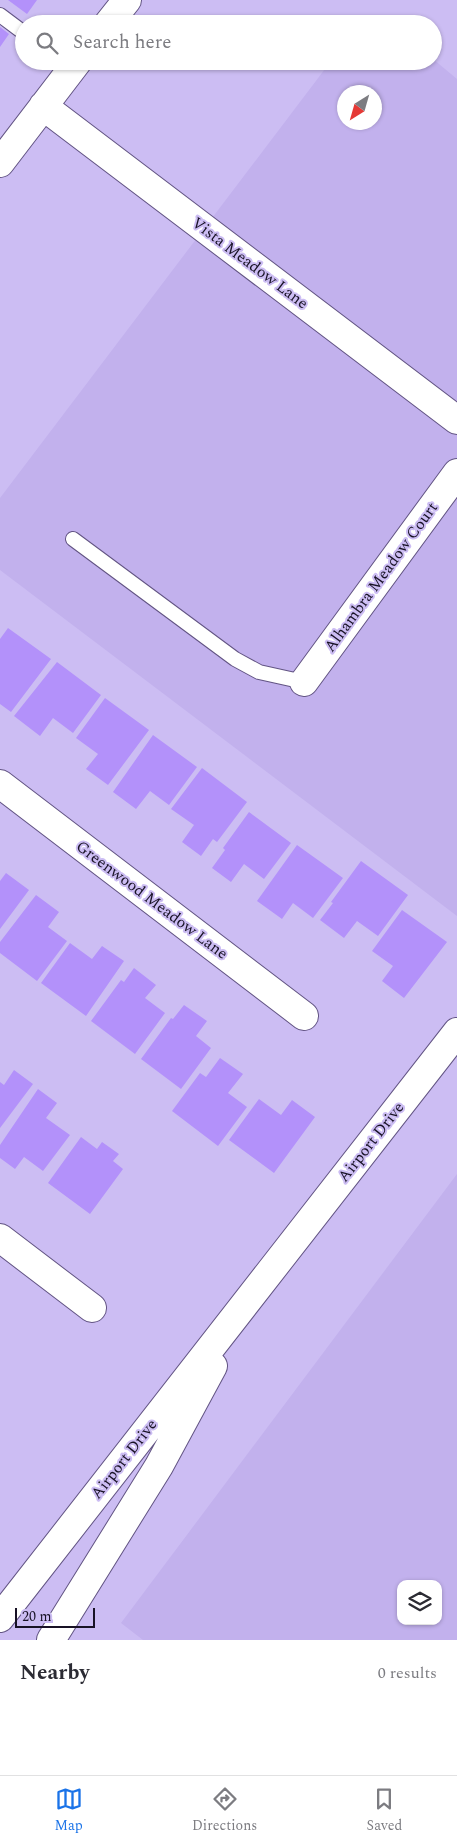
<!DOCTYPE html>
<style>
:root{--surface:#fff;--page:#f2f2f3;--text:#2b2b33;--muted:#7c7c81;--line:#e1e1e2;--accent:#1a73e8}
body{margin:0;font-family:Spectral,serif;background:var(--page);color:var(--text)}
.controls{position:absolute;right:15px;bottom:15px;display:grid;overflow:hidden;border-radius:10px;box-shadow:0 1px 4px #0004}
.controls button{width:45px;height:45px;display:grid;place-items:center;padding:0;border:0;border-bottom:1px solid var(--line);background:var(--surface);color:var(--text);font:25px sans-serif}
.compass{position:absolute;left:337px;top:85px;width:45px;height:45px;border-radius:50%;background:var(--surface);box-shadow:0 1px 4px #0004;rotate:217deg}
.scale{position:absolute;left:15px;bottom:12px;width:80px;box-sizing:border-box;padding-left:5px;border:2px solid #181225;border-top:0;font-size:14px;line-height:18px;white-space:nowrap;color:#181225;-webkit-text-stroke:4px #ccbdf3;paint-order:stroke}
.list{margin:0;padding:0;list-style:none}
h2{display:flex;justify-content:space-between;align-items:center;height:65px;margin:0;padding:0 20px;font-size:21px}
h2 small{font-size:16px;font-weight:400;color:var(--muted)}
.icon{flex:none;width:28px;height:28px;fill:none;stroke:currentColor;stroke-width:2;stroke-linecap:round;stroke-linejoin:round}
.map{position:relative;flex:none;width:457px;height:1640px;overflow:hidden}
.search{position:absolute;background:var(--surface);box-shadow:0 1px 4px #0004;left:15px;right:15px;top:15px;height:55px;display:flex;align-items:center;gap:12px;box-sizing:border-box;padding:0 18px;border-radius:28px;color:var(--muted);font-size:19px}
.sheet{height:135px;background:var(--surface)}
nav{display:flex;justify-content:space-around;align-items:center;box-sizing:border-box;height:70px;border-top:1px solid var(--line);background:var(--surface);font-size:14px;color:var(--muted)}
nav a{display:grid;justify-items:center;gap:2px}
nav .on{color:var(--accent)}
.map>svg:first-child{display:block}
</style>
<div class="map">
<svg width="457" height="1640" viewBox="0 0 457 1640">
<rect width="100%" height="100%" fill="#ccbdf3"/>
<path fill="#c2b1ed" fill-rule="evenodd" d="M 433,59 L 457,79 L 457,916 L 0,570 L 0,498 L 331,61 L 433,61 ZM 344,92 L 374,92 L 374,122 L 344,122 Z
M 457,1174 L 457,1640 L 143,1640 L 121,1623 ZM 401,1584 L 438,1584 L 438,1621 L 401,1621 Z"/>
<path fill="#b391fa" d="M 8,0 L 37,0 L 27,14 Z
M 0,27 L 9,34 L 0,47 Z
M 8,628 L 51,659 L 11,712 L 0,704 L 0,639 Z
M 57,662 L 101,695 L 73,733 L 53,718 L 40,736 L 14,716 Z
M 105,698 L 149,730 L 108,785 L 86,769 L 98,754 L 76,738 Z
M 153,735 L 197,767 L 169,805 L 150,791 L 136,809 L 113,792 Z
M 202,768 L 247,802 L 217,842 L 213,839 L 201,856 L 182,842 L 194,825 L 171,809 Z
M 249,812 L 291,843 L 264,879 L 244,864 L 231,882 L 212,868 L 225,850 L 223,848 Z
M 297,845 L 343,878 L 313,918 L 293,903 L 282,919 L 257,901 Z
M 361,861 L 408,895 L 378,936 L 357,921 L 344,938 L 320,920 L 333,903 L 331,902 Z
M 6,873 L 29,890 L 0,929 L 0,881 Z
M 36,895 L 59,912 L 48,927 L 67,941 L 37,981 L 0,953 L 0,942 Z
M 402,910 L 447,942 L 404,998 L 382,981 L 393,966 L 372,951 Z
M 70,943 L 92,959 L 102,946 L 124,961 L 86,1016 L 41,983 Z
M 134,968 L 156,985 L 145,998 L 165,1013 L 135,1054 L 91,1021 L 121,980 L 124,982 Z
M 184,1005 L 207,1021 L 196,1036 L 211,1048 L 181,1089 L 141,1059 L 171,1018 L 173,1019 Z
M 220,1058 L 243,1074 L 228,1093 L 247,1107 L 218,1146 L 172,1111 L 200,1073 L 206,1077 Z
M 14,1070 L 33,1084 L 0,1128 L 0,1082 L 4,1085 Z
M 38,1089 L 57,1103 L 46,1118 L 70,1135 L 43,1171 L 24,1157 L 15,1169 L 0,1158 L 0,1145 Z
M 259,1099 L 281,1115 L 292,1100 L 315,1117 L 274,1173 L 229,1140 Z
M 81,1137 L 97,1149 L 102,1142 L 119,1154 L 113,1161 L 123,1169 L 90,1214 L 48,1183 Z"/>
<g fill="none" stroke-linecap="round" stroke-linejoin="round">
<defs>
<path id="service" d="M 0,15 L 24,33
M 73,539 L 235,659 L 259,672 L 304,682"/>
<path id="minor" d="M 108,24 L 127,0
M 43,106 L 457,420
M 0,163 L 78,61
M 304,682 L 457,473
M 0,784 L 304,1016
M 0,1238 L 92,1308"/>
<path id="secondary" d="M 0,1618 L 457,1032
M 51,1640 L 159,1466 L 213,1366"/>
</defs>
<use href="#service" stroke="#625483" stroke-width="16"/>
<use href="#minor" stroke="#625483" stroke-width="30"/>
<use href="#secondary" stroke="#625483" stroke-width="30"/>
<use href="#service" stroke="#fff" stroke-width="14"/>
<use href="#minor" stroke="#fff" stroke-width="28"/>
<use href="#secondary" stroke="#fff" stroke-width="28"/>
</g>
<g text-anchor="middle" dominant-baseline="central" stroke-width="4" stroke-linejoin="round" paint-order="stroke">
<g font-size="16" fill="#181225" stroke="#ccbdf3">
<text transform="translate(250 263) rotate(37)">Vista Meadow Lane</text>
<text transform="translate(381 577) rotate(-54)">Alhambra Meadow Court</text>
<text transform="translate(152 900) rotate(37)">Greenwood Meadow Lane</text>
<text transform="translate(371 1142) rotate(-52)">Airport Drive</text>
<text transform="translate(124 1459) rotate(-52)">Airport Drive</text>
</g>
</g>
</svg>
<div class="controls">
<button><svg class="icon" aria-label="layers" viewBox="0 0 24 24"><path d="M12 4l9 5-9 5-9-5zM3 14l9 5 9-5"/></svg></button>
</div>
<svg class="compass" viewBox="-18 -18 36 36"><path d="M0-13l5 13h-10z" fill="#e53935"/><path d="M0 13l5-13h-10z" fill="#7c7c81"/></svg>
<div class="scale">20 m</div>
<div class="search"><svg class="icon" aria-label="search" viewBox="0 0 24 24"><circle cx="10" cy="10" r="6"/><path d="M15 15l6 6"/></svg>Search here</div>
</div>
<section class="sheet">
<h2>Nearby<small>0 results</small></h2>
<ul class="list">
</ul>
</section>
<nav>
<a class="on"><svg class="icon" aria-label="map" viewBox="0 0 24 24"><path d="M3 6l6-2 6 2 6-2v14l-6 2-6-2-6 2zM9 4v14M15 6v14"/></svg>Map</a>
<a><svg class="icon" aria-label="directions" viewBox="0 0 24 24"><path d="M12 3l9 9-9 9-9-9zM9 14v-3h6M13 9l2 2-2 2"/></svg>Directions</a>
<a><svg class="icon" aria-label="saved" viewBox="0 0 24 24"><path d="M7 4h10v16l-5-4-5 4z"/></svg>Saved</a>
</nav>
